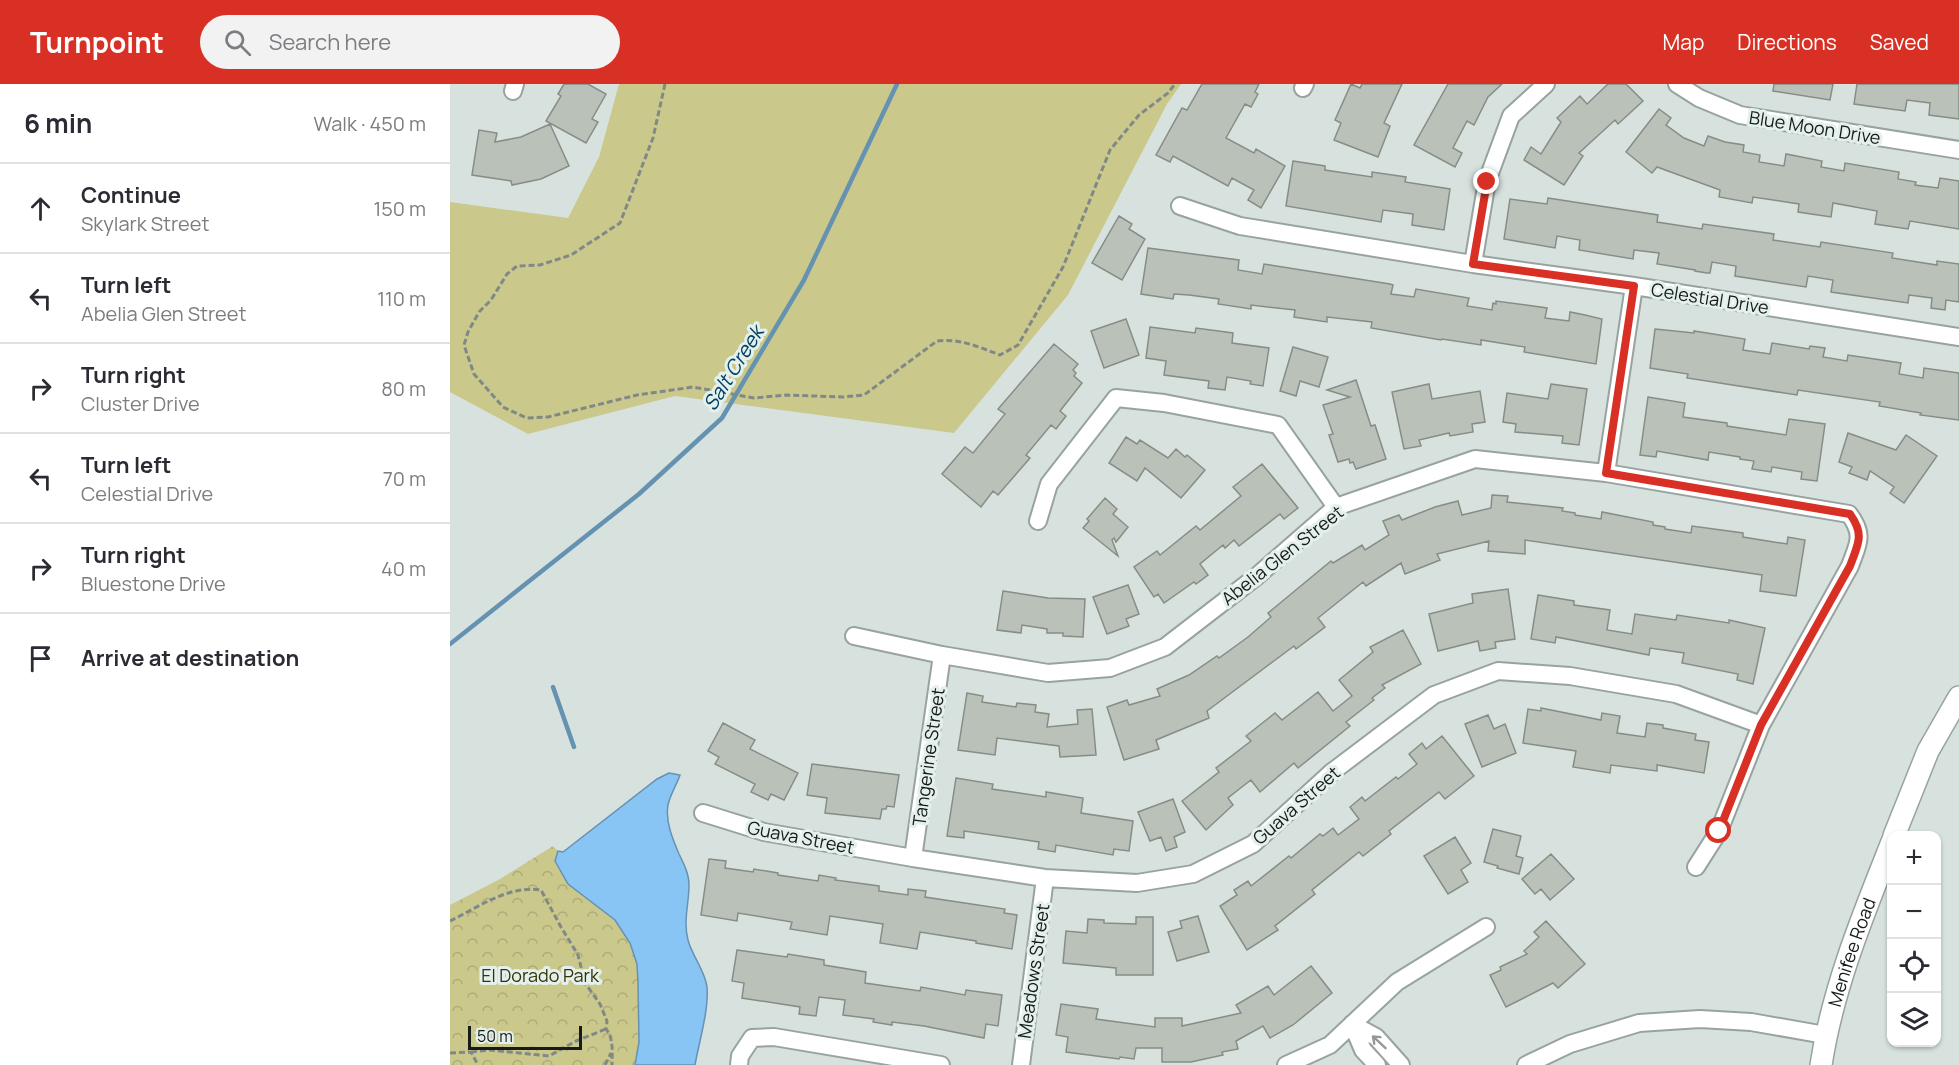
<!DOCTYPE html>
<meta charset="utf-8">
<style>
:root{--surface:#fff;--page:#f2f2f3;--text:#2b2b33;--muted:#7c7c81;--line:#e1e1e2;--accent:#d93025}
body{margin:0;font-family:Manrope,sans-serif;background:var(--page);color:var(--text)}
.controls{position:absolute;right:18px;bottom:18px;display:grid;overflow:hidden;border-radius:12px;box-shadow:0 2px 4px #0004}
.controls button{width:54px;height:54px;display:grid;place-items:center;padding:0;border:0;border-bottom:2px solid var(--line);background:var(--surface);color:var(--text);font:30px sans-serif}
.scale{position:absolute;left:18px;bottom:15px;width:114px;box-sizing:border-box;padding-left:6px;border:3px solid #161a18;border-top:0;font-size:16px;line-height:21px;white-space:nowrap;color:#161a18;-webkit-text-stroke:4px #e4f0ec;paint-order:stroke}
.stop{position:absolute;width:18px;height:18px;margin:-14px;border:4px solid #d93025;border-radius:50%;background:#fff}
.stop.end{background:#d93025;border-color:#fff;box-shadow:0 2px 6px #0008}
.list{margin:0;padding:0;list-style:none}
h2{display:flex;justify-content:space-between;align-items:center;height:78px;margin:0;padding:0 24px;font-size:26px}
h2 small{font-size:20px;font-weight:400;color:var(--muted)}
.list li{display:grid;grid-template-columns:39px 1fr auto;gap:18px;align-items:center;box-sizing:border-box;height:90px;padding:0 24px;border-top:2px solid var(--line)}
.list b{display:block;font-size:22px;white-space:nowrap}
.list p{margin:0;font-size:20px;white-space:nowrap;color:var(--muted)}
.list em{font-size:20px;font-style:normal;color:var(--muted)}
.icon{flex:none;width:33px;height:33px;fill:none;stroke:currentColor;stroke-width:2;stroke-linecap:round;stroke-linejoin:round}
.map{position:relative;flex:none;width:1509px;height:981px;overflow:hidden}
header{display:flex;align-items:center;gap:36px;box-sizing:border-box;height:84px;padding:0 30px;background:var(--accent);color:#fff}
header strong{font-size:28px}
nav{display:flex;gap:33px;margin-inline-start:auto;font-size:21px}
.search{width:420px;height:54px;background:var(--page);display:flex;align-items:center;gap:15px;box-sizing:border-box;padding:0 21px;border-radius:33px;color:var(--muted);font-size:22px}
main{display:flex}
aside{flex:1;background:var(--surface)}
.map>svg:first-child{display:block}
</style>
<header>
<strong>Turnpoint</strong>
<div class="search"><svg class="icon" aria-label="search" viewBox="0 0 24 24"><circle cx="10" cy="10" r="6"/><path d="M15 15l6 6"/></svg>Search here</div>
<nav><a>Map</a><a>Directions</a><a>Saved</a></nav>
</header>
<main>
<aside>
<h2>6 min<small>Walk · 450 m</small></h2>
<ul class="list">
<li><svg class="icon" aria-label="ahead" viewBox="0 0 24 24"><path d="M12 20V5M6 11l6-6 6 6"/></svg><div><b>Continue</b><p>Skylark Street</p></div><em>150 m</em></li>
<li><svg class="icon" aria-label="left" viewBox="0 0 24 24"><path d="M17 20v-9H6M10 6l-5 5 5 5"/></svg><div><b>Turn left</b><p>Abelia Glen Street</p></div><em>110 m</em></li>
<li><svg class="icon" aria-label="right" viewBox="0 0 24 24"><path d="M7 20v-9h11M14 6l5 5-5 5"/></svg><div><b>Turn right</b><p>Cluster Drive</p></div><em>80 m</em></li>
<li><svg class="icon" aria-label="left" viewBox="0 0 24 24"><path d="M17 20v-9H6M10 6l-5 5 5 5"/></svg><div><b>Turn left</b><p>Celestial Drive</p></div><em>70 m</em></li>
<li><svg class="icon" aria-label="right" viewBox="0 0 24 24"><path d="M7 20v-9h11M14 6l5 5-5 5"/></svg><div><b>Turn right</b><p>Bluestone Drive</p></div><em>40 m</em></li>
<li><svg class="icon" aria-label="arrive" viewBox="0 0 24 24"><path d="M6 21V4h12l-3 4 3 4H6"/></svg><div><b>Arrive at destination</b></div></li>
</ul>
</aside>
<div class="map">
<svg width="1509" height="981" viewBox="0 0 1509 981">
<defs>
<pattern id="park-crowns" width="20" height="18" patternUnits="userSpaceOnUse" patternTransform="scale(1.5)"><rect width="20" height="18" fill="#cbc88c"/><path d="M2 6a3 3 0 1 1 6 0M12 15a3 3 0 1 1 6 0" fill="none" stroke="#aeab78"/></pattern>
</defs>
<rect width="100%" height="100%" fill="#d7e2df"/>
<path fill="#cbc88c" d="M 169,0 L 731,0 L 717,20 L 618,211 L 504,349 L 225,312 L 78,350 L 0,308 L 0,118 L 118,134 L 149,73 Z"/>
<path fill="url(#park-crowns)" d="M 103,762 L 108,767 L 105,777 L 118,800 L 165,836 L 180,859 L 187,880 L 188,899 L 189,958 L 185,981 L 0,981 L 0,821 L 50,795 Z"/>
<path fill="#89c5f4" stroke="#6692b2" stroke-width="1.5" d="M 219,689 L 230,691 C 227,700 220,711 218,721 C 215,737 223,756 229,770 C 234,780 239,790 239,801 C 239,820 233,837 238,856 C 242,872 255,886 257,903 C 259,926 249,958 245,981 L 185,981 L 189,958 L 188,899 L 187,880 L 180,859 L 165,836 L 118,800 L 105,777 L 108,767 L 113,768 L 207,695 Z"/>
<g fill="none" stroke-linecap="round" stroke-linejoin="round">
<path stroke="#6692b2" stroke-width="4.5" d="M 0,560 L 189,410 L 272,334 L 354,196 L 447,0
M 103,603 L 124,663"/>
</g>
<path fill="#bac1b9" stroke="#878d86" stroke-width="1.5" d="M 114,0 L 138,0 L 156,10 L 142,35 L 148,38 L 136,59 L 96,37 L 111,12 L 108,10 Z
M 752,0 L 809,0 L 805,8 L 808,10 L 801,23 L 795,20 L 776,54 L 804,69 L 806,65 L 835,82 L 811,124 L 798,116 L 804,106 L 782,94 L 778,102 L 723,72 L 720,78 L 706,71 L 732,24 L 737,26 Z
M 901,0 L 910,4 L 912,0 L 952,0 L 934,39 L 940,42 L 928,73 L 884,56 L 891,39 L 885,36 Z
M 998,0 L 1052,0 L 1038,13 L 1024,41 L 1017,37 L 1003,64 L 1012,69 L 1005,83 L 964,61 Z
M 1158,0 L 1176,0 L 1193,17 L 1168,40 L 1165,36 L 1129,69 L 1133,72 L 1114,101 L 1074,76 L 1081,63 L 1091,70 L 1111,38 L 1107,34 L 1130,12 L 1137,20 Z
M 1324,0 L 1383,0 L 1380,16 L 1323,7 Z
M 1407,0 L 1509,0 L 1509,35 L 1479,31 L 1480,19 L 1457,16 L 1455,27 L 1404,20 Z
M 1209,25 L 1221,34 L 1216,41 L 1234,54 L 1254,62 L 1258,52 L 1275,58 L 1294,61 L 1293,68 L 1310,71 L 1309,78 L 1334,82 L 1336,70 L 1372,77 L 1371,83 L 1394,87 L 1395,79 L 1449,88 L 1448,95 L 1466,98 L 1465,101 L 1488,104 L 1490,94 L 1509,97 L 1509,145 L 1460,137 L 1458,145 L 1425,140 L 1427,127 L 1383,119 L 1381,133 L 1348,128 L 1349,120 L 1303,113 L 1302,119 L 1269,113 L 1270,106 L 1207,83 L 1202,89 L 1176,68 Z
M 100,40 L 119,82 L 91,95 L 62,101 L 61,97 L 22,91 L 29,46 L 47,49 L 45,58 L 71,53 Z
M 843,77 L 875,82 L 875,86 L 922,93 L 922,88 L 956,93 L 955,98 L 1000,105 L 994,146 L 962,141 L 963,130 L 933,126 L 931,138 L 836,122 Z
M 1098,114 L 1208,131 L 1207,138 L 1252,145 L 1253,140 L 1324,150 L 1323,156 L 1370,163 L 1371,158 L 1443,169 L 1442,174 L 1487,181 L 1487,177 L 1509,180 L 1509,218 L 1496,216 L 1495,226 L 1481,224 L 1482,214 L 1459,211 L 1458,219 L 1381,208 L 1383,196 L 1358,192 L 1356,203 L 1285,192 L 1286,182 L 1262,178 L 1260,189 L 1257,189 L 1245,187 L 1245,186 L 1207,180 L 1209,169 L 1184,166 L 1183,175 L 1129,166 L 1130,156 L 1107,152 L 1105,164 L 1054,155 L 1060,115 L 1097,120 Z
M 669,132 L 682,140 L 679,145 L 695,155 L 672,196 L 642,179 Z
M 698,164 L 789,176 L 788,186 L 812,190 L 814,180 L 940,200 L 943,201 L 941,210 L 964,213 L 966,205 L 1019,214 L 1017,222 L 1042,226 L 1043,219 L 1046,220 L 1046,217 L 1097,224 L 1095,234 L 1119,237 L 1120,228 L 1135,231 L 1152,235 L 1146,280 L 1074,268 L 1075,263 L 1031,256 L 1031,261 L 992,255 L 991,256 L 921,244 L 922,238 L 877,233 L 877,238 L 844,233 L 845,226 L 801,221 L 801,225 L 768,220 L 769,215 L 739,211 L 724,210 L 723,215 L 691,210 Z
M 676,235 L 689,271 L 654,284 L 641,247 Z
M 700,243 L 745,249 L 746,244 L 783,249 L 782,259 L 819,264 L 813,302 L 800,300 L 801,297 L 777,293 L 775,306 L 758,304 L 759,297 L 714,291 L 716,277 L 696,274 Z
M 1205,245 L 1244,249 L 1244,247 L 1295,255 L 1293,266 L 1320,270 L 1322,259 L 1359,265 L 1360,262 L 1375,264 L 1373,273 L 1397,277 L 1398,271 L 1451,279 L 1449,290 L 1473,294 L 1474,284 L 1509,289 L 1509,336 L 1470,331 L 1471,329 L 1429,322 L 1430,318 L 1348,306 L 1347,311 L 1237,294 L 1238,290 L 1200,284 Z
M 604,260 L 628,280 L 623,286 L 626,289 L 624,292 L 632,299 L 610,327 L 616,332 L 606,345 L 601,341 L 576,371 L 580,374 L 548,411 L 543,407 L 531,423 L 492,390 L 515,363 L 523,369 L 555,330 L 548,325 Z
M 843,263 L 878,273 L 869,303 L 850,297 L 846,312 L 830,307 Z
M 906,296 L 921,342 L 925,341 L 936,375 L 906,385 L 903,378 L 900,379 L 899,375 L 888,378 L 879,351 L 883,350 L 873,321 L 900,313 L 877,306 Z
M 979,300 L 982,315 L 1030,307 L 1035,338 L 1022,340 L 1023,348 L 1000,352 L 999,349 L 969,356 L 971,362 L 954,365 L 942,308 Z
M 1101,300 L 1137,305 L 1129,361 L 1112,359 L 1113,352 L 1065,348 L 1066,340 L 1053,338 L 1057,309 L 1098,315 Z
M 1198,313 L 1235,319 L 1233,333 L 1277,339 L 1277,342 L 1336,351 L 1339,335 L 1375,340 L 1367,397 L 1351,395 L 1352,388 L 1322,383 L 1321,388 L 1302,385 L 1304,377 L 1290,375 L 1290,373 L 1259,368 L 1258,376 L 1207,367 L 1206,373 L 1190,371 Z
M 1398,349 L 1446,366 L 1456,351 L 1487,372 L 1454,419 L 1440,409 L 1444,403 L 1420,387 L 1417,396 L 1399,389 L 1402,383 L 1389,378 Z
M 676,353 L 687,360 L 690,356 L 718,374 L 726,365 L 735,373 L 737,371 L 755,386 L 731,414 L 695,384 L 687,397 L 659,379 Z
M 812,380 L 848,424 L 834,435 L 830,430 L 789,462 L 784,456 L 775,464 L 773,461 L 750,480 L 758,491 L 746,500 L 744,498 L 714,519 L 708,510 L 704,513 L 684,483 L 707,467 L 710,471 L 746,442 L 750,446 L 791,412 L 783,403 Z
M 1042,411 L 1058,412 L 1057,418 L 1113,424 L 1112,427 L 1125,429 L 1125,431 L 1151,435 L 1152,428 L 1203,438 L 1203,441 L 1215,443 L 1215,445 L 1241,449 L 1242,442 L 1293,449 L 1293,453 L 1337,460 L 1338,453 L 1355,456 L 1346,512 L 1310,507 L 1312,491 L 1075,456 L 1075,470 L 1038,467 L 1039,457 L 987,470 L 990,476 L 955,490 L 951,479 L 916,502 L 913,498 L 868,534 L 875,543 L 846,565 L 844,562 L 757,627 L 759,634 L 706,656 L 709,665 L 674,676 L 657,623 L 677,616 L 679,621 L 710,612 L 707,605 L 739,591 L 767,572 L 769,574 L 798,553 L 821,533 L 818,529 L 881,477 L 883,479 L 912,461 L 915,466 L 939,451 L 933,437 L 949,431 L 952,436 L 985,423 L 1008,417 L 1012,431 L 1041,424 Z
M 655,414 L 667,425 L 663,430 L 678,443 L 666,458 L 664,454 L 662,456 L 668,472 L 633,444 L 639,437 L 637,435 Z
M 678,501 L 689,530 L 676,535 L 679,542 L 657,550 L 643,513 Z
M 1058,505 L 1065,555 L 1045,558 L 1046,564 L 1030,567 L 1028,557 L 988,567 L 979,530 L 1023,519 L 1022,510 Z
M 553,507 L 598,514 L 635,515 L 633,553 L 613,552 L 613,549 L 597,549 L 597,545 L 572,541 L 571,549 L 547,546 Z
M 1088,511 L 1124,517 L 1124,521 L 1160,526 L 1157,546 L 1182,550 L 1185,530 L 1226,536 L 1227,531 L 1279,539 L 1279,536 L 1315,544 L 1303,600 L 1287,596 L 1288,590 L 1232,579 L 1234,569 L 1200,564 L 1199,571 L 1106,553 L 1105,559 L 1081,555 Z
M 953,546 L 971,580 L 932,601 L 935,604 L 922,614 L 924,616 L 896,638 L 900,642 L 848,684 L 844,679 L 810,708 L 801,696 L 788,706 L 778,714 L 783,721 L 756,746 L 732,717 L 769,688 L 766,684 L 801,657 L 796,652 L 825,629 L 832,636 L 868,608 L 883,627 L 902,612 L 889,596 L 923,568 L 920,563 Z
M 517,609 L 533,612 L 532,618 L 566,623 L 567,619 L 586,621 L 585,628 L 599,630 L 597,643 L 628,640 L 627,626 L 642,625 L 646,671 L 610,673 L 609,662 L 547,654 L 545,671 L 508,666 Z
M 1091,624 L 1151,636 L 1152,629 L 1170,632 L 1167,649 L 1195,653 L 1197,639 L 1213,641 L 1213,644 L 1246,650 L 1245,656 L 1259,658 L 1254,689 L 1207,681 L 1207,687 L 1161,681 L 1160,689 L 1123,683 L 1126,667 L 1073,659 L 1078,625 L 1091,627 Z
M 1038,631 L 1044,645 L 1055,640 L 1066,669 L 1032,683 L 1015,640 Z
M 273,639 L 305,656 L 300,665 L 348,689 L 334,716 L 321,710 L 318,716 L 301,708 L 305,700 L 265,680 L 269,673 L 258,667 Z
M 992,652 L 1024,692 L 995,715 L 989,708 L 939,747 L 941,750 L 913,772 L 909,768 L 862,806 L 865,810 L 825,842 L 828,846 L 797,866 L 770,822 L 787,811 L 784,806 L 798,797 L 801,802 L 839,772 L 841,774 L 870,750 L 873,752 L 883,744 L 888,751 L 909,735 L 900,723 L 912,713 L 915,717 L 946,693 L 948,695 L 967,680 L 959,670 L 972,659 L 976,665 Z
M 362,680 L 449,691 L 444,723 L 437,722 L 436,725 L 432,725 L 430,735 L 375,729 L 377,714 L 357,711 Z
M 506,694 L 543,700 L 542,705 L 596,713 L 596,708 L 633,714 L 631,729 L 683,737 L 679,767 L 664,765 L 663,771 L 606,761 L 605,768 L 588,765 L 589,758 L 556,753 L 514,747 L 514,754 L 497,752 Z
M 723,715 L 735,748 L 724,753 L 727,763 L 716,767 L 711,753 L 700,757 L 688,728 Z
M 1043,745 L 1071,752 L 1066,772 L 1073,774 L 1069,790 L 1047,784 L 1048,782 L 1034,778 Z
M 1005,753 L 1021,779 L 1011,786 L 1018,798 L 998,810 L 974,772 Z
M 1101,770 L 1124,795 L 1100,816 L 1091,805 L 1085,810 L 1072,795 Z
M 259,775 L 276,777 L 275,784 L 303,788 L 304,785 L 328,789 L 328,791 L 368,797 L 369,791 L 386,794 L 385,796 L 429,802 L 429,807 L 458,811 L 458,805 L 476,807 L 475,813 L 555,825 L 554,829 L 567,831 L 562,865 L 526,859 L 526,857 L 470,848 L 467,865 L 430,859 L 433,840 L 380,832 L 377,851 L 340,845 L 342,838 L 288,829 L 287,837 L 251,831 Z
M 748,832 L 759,868 L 727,877 L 718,848 L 732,844 L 730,837 Z
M 686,833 L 703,833 L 703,891 L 666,891 L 666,884 L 613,879 L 616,847 L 637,849 L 638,835 L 654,836 L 654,839 L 686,840 Z
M 1096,837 L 1135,880 L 1108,904 L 1103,899 L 1056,923 L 1040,891 L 1051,886 L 1050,883 L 1077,870 L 1074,867 L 1089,853 L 1084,848 Z
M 287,866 L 337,873 L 338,870 L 374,876 L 374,881 L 416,888 L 415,899 L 470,907 L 471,903 L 515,911 L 516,906 L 552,911 L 548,942 L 536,940 L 534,954 L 474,942 L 442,938 L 442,941 L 423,938 L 424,935 L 393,931 L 395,916 L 369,913 L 366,932 L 349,930 L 350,923 L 292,914 L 294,899 L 282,897 Z
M 861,882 L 882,909 L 843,941 L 820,954 L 813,942 L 786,957 L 788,965 L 772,968 L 773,971 L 741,978 L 712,978 L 712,964 L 686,964 L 684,975 L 670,973 L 669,975 L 616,968 L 618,953 L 606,951 L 611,920 L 648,925 L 646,935 L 705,943 L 705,934 L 732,934 L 732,942 L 791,929 L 786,921 L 818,902 L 824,911 Z"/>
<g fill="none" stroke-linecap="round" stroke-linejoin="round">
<defs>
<path id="minor" d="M 1227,0 L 1249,14 L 1290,31 L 1509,66
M 853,4 L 855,0
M 63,7 L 65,0
M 730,122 L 790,142 L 1023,180 L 1184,202 L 1509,253
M 1023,180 L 1037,97 L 1061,32 L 1096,0
M 1156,389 L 1184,202
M 588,437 L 599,400 L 666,314 L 714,319 L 828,341 L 886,423
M 404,552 L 492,571 L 598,589 L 660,584 L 715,563 L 807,492 L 886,423 L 1025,375 L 1156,389 L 1399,430 C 1415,451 1408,460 1400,482 L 1311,641 L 1269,747 L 1246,783
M 253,729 L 314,748 L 463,774 L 595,794 L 687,799 L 743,790 L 803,760 L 882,688 L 984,611 L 1048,587 L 1120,592 L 1226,610 L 1311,641
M 463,774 L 492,571
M 902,940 L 926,953 L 951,981
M 902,940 L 913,966 L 927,981
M 289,981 L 290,972 L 302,954 L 324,953 L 491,981
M 571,981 L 595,794
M 836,981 L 880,961 L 947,898 L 1036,843
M 1076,981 L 1120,960 L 1189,939 L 1250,935 L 1301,938 L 1375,951"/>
<g id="major">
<path d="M 1444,752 L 1478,667 L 1509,613"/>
<path id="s1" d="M 1371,981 C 1383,903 1413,831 1442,758"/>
</g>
</defs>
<use href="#minor" stroke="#98a39f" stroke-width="20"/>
<use href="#major" stroke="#98a39f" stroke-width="24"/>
<path stroke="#818987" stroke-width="3" stroke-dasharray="6 3" stroke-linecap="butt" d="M 215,0 L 203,54 L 170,139 L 121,171 L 90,181 L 67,182 L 57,190 L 41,216 L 29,228 L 18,248 L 14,261 L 24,290 L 53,323 L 77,334 L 98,333 L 187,311 L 243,303 L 304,314 L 336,311 L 393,313 L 414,311 L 487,257 C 509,254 529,263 550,271 L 568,261 L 613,183 L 660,66 L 689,31 L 718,9 L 725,0
M 0,837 C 29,823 58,801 91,806 L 111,843 L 128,871 L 135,899 L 150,920 L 157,937 L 156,945 C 164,955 162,968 162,981
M 21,968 L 40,966 L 99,972 L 126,957 L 156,945
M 0,969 L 21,968 L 28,981
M 155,981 L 161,969"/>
<use href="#minor" stroke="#fff" stroke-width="16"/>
<use href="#major" stroke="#fff" stroke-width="21"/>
</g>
<defs><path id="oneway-shaft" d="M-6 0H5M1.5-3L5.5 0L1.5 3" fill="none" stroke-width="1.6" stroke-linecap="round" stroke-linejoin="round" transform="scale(1.5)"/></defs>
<use stroke="#969897" href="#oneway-shaft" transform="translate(929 958) rotate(-137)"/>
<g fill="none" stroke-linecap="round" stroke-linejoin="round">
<path stroke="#d93025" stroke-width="8" d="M 1037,98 L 1023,180 L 1184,202 L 1156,389 L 1400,430 C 1415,451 1408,460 1400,482 L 1311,641 L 1269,747"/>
</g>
<g text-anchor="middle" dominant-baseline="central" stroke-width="6" stroke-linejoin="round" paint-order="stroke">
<g font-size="18" fill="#161a18" stroke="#e4f0ec">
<text transform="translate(1365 43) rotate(9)">Blue Moon Drive</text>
<text transform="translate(1260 214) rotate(9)">Celestial Drive</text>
<text transform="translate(832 471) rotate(-38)">Abelia Glen Street</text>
<text transform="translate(478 673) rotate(-82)">Tangerine Street</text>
<text transform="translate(846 721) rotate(-41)">Guava Street</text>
<text transform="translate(351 753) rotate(11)">Guava Street</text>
<text stroke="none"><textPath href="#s1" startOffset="117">Menifee Road</textPath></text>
<text transform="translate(583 887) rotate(-82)">Meadows Street</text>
</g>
<g font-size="18" fill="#343209" stroke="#e4f0ec">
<text x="90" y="891">El Dorado Park</text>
</g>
<g font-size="20" font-style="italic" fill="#003f64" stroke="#e4f0ec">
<text transform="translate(283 284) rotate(-58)">Salt Creek</text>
</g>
</g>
</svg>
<div class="controls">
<button>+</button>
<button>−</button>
<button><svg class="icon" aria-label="locate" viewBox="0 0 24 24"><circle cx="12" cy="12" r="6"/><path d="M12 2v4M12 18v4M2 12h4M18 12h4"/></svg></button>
<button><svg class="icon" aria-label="layers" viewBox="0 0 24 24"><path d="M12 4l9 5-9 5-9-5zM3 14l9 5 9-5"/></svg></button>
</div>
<div class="scale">50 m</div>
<div class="stop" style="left:1269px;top:747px"></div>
<div class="stop end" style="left:1037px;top:98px"></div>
</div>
</main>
